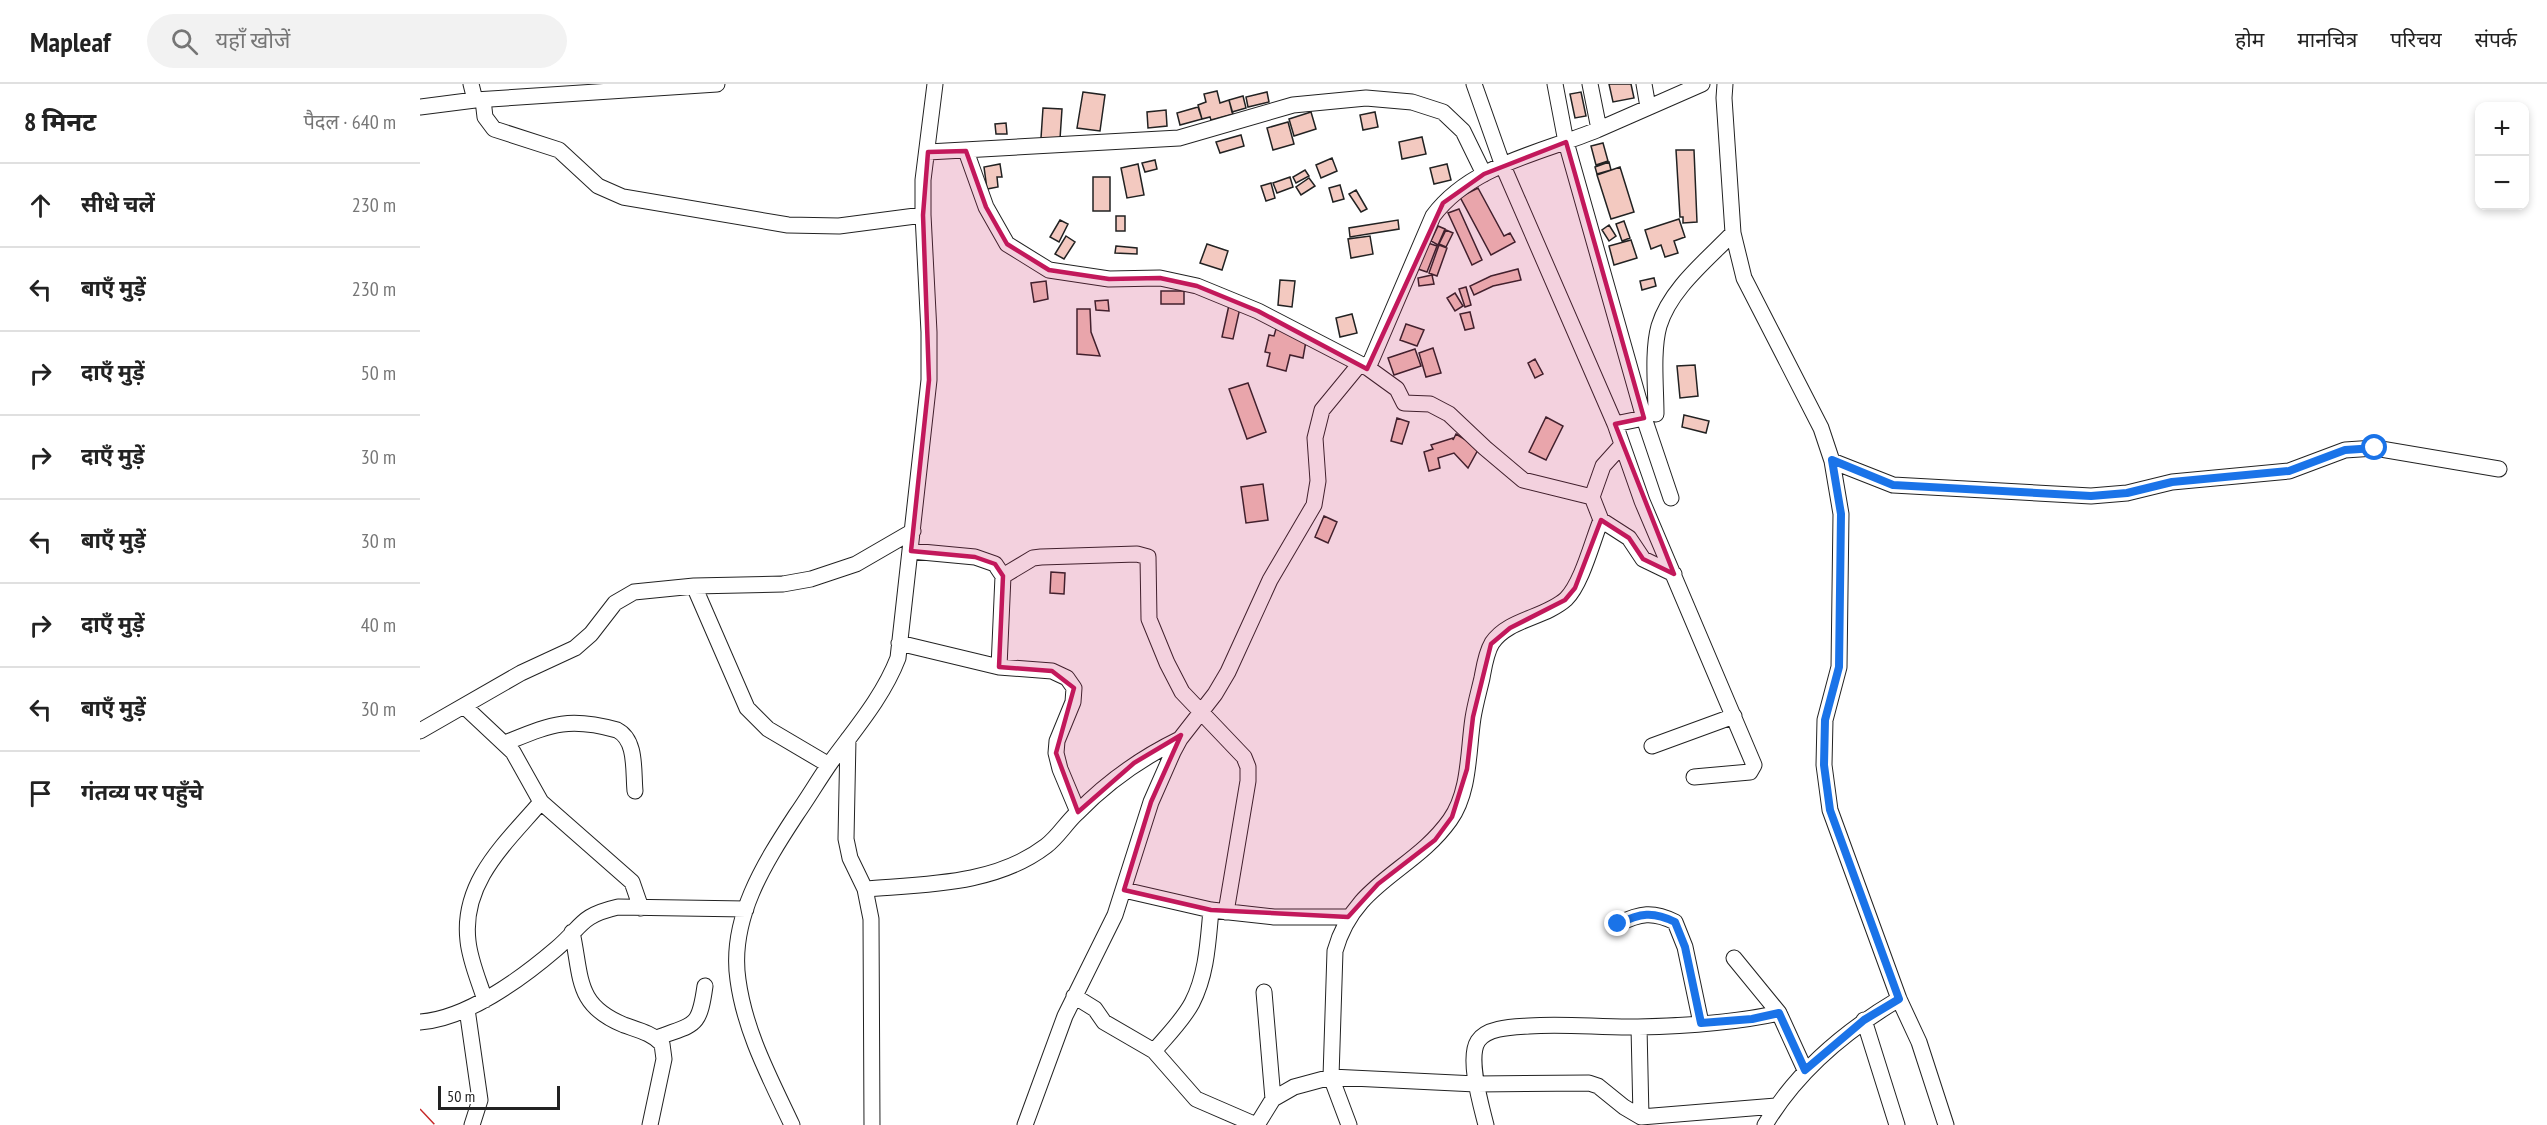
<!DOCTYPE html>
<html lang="hi">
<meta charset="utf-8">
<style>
:root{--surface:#fff;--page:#f2f2f2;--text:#222;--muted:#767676;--line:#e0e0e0}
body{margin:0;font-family:"PT Sans Narrow","Noto Sans Devanagari",sans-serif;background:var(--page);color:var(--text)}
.controls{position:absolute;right:18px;top:18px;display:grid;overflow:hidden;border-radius:12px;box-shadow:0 3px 9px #0003}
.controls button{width:54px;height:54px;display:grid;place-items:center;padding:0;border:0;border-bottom:2px solid var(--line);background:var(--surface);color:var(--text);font:30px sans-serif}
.scale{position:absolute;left:18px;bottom:15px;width:122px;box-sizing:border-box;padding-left:6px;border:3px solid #222;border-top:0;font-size:16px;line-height:21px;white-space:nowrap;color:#222;-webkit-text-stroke:4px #fff;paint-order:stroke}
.stop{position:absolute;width:18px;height:18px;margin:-14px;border:4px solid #1a73e8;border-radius:50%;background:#fff}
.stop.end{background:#1a73e8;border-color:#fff;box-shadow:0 2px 6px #0008}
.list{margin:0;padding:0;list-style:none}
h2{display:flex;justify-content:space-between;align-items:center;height:78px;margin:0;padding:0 24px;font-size:26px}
h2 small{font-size:20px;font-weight:400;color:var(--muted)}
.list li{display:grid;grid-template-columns:39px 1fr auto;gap:18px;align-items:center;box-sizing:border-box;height:84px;padding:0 24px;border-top:2px solid var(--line)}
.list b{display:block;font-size:22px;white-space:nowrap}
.list em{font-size:20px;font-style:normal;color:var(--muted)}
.icon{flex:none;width:33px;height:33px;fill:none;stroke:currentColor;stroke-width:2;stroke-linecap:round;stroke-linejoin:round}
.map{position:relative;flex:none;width:2127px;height:1041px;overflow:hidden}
header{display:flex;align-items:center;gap:36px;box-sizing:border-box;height:84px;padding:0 30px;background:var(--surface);border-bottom:2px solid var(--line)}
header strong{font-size:28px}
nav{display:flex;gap:33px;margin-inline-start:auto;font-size:21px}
.search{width:420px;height:54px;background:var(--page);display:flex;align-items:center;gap:15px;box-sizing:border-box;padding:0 21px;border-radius:33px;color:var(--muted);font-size:22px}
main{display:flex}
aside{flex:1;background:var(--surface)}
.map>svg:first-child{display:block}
</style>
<header>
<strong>Mapleaf</strong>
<div class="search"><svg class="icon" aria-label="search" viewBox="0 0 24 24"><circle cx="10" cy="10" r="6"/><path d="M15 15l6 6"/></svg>यहाँ खोजें</div>
<nav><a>होम</a><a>मानचित्र</a><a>परिचय</a><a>संपर्क</a></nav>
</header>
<main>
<aside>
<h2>8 मिनट<small>पैदल · 640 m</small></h2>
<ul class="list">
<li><svg class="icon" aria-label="ahead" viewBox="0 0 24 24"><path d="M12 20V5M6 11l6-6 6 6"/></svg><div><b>सीधे चलें</b></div><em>230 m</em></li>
<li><svg class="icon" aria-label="left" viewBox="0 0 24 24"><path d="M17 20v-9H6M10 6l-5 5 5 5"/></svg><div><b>बाएँ मुड़ें</b></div><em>230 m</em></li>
<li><svg class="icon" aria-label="right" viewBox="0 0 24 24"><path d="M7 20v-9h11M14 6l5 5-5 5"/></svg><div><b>दाएँ मुड़ें</b></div><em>50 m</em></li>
<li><svg class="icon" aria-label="right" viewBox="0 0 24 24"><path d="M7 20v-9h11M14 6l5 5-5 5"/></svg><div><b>दाएँ मुड़ें</b></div><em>30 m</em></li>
<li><svg class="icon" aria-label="left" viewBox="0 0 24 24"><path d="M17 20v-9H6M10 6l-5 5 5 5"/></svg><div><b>बाएँ मुड़ें</b></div><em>30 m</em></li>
<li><svg class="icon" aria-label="right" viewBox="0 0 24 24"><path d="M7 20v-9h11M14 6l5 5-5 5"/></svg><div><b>दाएँ मुड़ें</b></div><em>40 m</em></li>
<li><svg class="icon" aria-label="left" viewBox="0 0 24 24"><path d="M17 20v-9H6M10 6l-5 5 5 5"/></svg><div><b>बाएँ मुड़ें</b></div><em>30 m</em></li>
<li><svg class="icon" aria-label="arrive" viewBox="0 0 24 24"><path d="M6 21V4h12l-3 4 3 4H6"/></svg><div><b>गंतव्य पर पहुँचे</b></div></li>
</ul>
</aside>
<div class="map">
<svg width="2127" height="1041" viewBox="0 0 2127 1041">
<rect width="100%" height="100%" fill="#fff"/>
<path fill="#f3c9c0" stroke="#222" stroke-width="1.5" d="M 1189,0 L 1211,0 L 1214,14 L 1193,18 Z
M 797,7 L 800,19 L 809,16 L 813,30 L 791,36 L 790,33 L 782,35 L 778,21 L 786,18 L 784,10 Z
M 663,8 L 685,11 L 680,47 L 657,44 Z
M 847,8 L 849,18 L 828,23 L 826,13 Z
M 1161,8 L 1166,32 L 1155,34 L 1150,10 Z
M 823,12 L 826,24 L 812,28 L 809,16 Z
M 778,23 L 782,35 L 760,41 L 757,29 Z
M 623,24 L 642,25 L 640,55 L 621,54 Z
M 746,26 L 747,42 L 728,44 L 727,28 Z
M 891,28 L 896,45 L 874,52 L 869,35 Z
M 955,28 L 958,43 L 943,46 L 940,31 Z
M 868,38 L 874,60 L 853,66 L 847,44 Z
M 586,39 L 587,50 L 576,50 L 575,40 Z
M 821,51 L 824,62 L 800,69 L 796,58 Z
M 1002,53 L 1006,70 L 982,75 L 979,58 Z
M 1183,59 L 1188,77 L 1176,81 L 1171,62 Z
M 1256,66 L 1274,66 L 1277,138 L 1263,139 L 1263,133 L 1260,133 Z
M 912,74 L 917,87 L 901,94 L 896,81 Z
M 735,76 L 737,85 L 725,88 L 722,79 Z
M 1189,78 L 1191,86 L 1177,90 L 1175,83 Z
M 580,80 L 582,93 L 577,93 L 578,103 L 567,105 L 564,83 Z
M 718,80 L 724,111 L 707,114 L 701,84 Z
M 1027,80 L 1031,96 L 1014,100 L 1010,84 Z
M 1200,83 L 1214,128 L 1191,135 L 1177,91 Z
M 885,86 L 889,92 L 876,99 L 873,93 Z
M 673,93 L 690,93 L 690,127 L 673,127 Z
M 870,93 L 873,103 L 857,109 L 853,99 Z
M 889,94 L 895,102 L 881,111 L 876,103 Z
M 851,99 L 855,114 L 846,117 L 841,102 Z
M 920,101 L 924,115 L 913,118 L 909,104 Z
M 1058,104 L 1084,152 L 1090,149 L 1095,158 L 1071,171 L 1040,113 Z
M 936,106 L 947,125 L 941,128 L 929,110 Z
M 1039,125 L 1062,176 L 1052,181 L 1028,129 Z
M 696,132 L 705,132 L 705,147 L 696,147 Z
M 1259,135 L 1265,153 L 1254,157 L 1258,169 L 1245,173 L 1241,161 L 1231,165 L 1225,146 Z
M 640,136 L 648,140 L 639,158 L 630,153 Z
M 978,136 L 979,145 L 930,153 L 929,144 Z
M 1204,137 L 1210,154 L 1202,157 L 1196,140 Z
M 1189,141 L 1196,152 L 1189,157 L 1182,146 Z
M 1018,142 L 1025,145 L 1018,161 L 1011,157 Z
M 1026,146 L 1033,149 L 1026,163 L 1019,160 Z
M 646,152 L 655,158 L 644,175 L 635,170 Z
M 950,152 L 953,170 L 931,174 L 928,155 Z
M 1211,156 L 1217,174 L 1194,181 L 1189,162 Z
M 1008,159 L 1017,162 L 1007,188 L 998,185 Z
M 787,160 L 808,167 L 802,186 L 780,179 Z
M 1019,161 L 1027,164 L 1017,192 L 1009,189 Z
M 696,162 L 717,164 L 717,170 L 695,169 Z
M 1098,185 L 1101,196 L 1073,202 L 1054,211 L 1050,202 L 1071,192 Z
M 1012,191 L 1014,200 L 999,202 L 998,194 Z
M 1234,194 L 1236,202 L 1222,206 L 1220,197 Z
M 860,196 L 875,197 L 872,223 L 858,221 Z
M 626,197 L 628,215 L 614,218 L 611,199 Z
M 1046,203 L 1051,221 L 1045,223 L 1039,205 Z
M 741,207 L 764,207 L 764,220 L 741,220 Z
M 1035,209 L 1043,222 L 1035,227 L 1027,214 Z
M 688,216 L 689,227 L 676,226 L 675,217 Z
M 809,221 L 820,224 L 813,255 L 802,253 Z
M 657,225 L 670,225 L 671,248 L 680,272 L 657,270 Z
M 1050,228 L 1054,244 L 1045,246 L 1040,230 Z
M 932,230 L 937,249 L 920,253 L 916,234 Z
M 986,240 L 1004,246 L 997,262 L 980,256 Z
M 856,245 L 875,250 L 886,257 L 883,274 L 870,271 L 866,287 L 847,282 L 850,269 L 845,268 L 849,251 L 854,252 Z
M 1013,264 L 1021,289 L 1006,293 L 999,269 Z
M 995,265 L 1001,282 L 974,291 L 968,274 Z
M 1115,275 L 1123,290 L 1115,294 L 1108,279 Z
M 1275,281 L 1278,312 L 1260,314 L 1257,282 Z
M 828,299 L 846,348 L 827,355 L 809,305 Z
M 1264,331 L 1289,337 L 1286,349 L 1262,343 Z
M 1126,333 L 1143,342 L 1126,376 L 1109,368 Z
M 977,334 L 989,338 L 982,360 L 971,357 Z
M 1036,350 L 1059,364 L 1048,384 L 1034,369 L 1018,374 L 1020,384 L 1009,387 L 1004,368 L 1013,365 L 1011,361 L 1033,354 L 1033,356 Z
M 843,400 L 848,436 L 826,439 L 821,403 Z
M 904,432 L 917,438 L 908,459 L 895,453 Z
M 631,488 L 645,489 L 644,510 L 630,509 Z"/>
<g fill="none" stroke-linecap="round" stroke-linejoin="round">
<defs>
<path id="street" d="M 51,0 L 55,16
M 1054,0 L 1083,82 L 1195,340 L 1222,417 L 1334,681 L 1330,688 L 1274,693
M 1135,0 L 1146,58 L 1224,334 L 1251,414
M 1170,0 L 1179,45
M 1224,0 L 1228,23
M 1305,0 L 1304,14 L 1313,149 L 1324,194 L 1401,344 L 1412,377 L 1421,430 L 1419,583 L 1405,636 L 1404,681 L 1410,726 L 1479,915 L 1499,958 L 1526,1041
M 63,16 L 65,33 L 74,45 L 139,66 L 178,102 L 203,113 L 368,141 L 419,142 L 503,131
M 0,23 L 55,16 L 297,0
M 546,67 L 566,123 L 587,160 L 629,186 L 689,195 L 740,194 L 777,202 L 838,227 L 948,284 L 977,305 L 984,319 L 1010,320 L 1029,330 L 1065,364 L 1103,396 L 1172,413 L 1181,436 L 1209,454 L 1223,475 L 1254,490
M 508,68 L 759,54 L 873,21 L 946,14 L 992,18 L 1023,28 L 1043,47 L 1064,90
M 948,284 L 1013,132 C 1051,81 1121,69 1177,46 C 1212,31 1247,15 1282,0
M 1236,330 C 1236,304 1232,267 1239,242 C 1250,205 1287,176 1313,149
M 1195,340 L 1224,334
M 1412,377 L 1473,401 L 1671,412 L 1707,409 L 1752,398 L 1869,387 L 1925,366 L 1955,364 L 2079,385
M 1172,413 L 1183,382 L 1201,362
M 491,467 L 555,473 L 575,480 L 583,492 L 579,583
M 583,492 L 613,474 L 621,473 L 717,470 L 728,473 L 729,535 L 747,579 L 762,608 L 824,673 L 828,683 L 828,697 L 806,828
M 274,502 L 327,624 L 348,645 L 409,681
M 479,559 L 579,583 L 632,587 L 647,594 L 654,604 L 653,618 L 637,657 L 636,669 L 640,685 L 658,728
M 44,622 L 93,668 L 121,718 L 212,798 L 221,824
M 0,647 L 101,589 L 155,564 L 171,550 L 195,519 L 214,508 L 274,502 L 363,500 L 391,495 L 436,480 L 493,447
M 428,655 L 426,755 L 430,774 L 445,805 L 451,835 L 452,1041
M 85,659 C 130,641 147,632 197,646 C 217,656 213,687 215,707
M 1232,662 L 1314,632
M 445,805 C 506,800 575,801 626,762 C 638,753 646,739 657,729 C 688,697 721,674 760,655
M 704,806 L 791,826 L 854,833 L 928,833
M 1198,840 C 1220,829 1233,827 1255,838 L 1265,863 L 1281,939
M 152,848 C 162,894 155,921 204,941 C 218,946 232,949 242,960 L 244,975 L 230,1041
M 1314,874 L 1359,929
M 844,908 L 853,1015
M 654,912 L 675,925 L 684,938 L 734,967 L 776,1015 L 836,1041
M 65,916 C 59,897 50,877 48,857 C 41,798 86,759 121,718
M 47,925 L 60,1016 L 52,1041
M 1444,936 L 1477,1041
M 0,938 C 46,935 101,895 136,865 C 163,842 159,832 198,823 L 326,825
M 1219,943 L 1221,1033
M 237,954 C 275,939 279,945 285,902
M 734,967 C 747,952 763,936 772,919 C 787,890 788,857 791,826
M 372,1041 C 350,994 325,948 318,896 C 309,835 344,780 376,731 C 388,714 399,695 411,678 C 435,645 463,613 478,574 L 509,296 L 509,248 L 503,131 L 503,96 L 515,0
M 605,1041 L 645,932 L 695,831 L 731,718 L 753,668 L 760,655 L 795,610 L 808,588 L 850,496 L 894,421 L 898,397 L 895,354 L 902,326 L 939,281
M 837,1041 L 853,1015 L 874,1003 L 911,993 L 1056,1000 L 1169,999 L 1178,1002 L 1204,1023 L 1221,1033 L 1356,1022
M 929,1041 L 911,993 L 915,867 C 934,798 993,788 1030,736 C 1050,708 1048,667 1053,634 C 1055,621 1059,607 1062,594 C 1064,583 1066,569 1072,559 C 1088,535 1125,534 1146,515 C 1162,499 1172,458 1181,436
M 1066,1041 C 1061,1021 1047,974 1058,957 C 1067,943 1094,943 1109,942 C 1145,939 1182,944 1218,943 C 1265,942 1314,939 1359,929 L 1385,986
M 1345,1041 C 1377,987 1425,947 1479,915"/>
</defs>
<use href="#street" stroke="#222" stroke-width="17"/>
<use href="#street" stroke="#fff" stroke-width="15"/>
<path stroke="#c62828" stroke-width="1.5" stroke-dasharray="21 4.5 3 4.5" stroke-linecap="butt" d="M 0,1025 L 15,1041"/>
</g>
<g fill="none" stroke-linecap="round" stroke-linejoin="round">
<path stroke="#1a73e8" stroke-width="8" d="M 1198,840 C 1220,829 1233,827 1255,838 L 1265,863 L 1281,939 L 1332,935 L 1359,929 L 1385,986 L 1444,936 L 1479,915 L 1410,726 L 1404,681 L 1405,636 L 1419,583 L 1421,430 L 1412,376 L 1473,401 L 1671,412 L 1707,409 L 1752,398 L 1869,387 L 1925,366 L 1955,364"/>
</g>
<path fill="#c2185b" fill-opacity="0.2" stroke="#c2185b" stroke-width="4.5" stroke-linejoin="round" d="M 1146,58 L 1224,334 L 1195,340 L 1254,490 L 1223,475 L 1209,454 L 1181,436 L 1155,504 L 1145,516 L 1090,544 L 1071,560 L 1053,633 L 1047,685 L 1032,733 L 1015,756 L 958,800 L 928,833 L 791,826 L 704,806 L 731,718 L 761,651 L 714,679 L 658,728 L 636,669 L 654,604 L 632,587 L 579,583 L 583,492 L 575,480 L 555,473 L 491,467 L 509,296 L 503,131 L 508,68 L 546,67 L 566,123 L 587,160 L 629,186 L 689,195 L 740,194 L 777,202 L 838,227 L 947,285 L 1023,119 L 1064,90 Z"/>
</svg>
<div class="controls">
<button>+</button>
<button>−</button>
</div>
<div class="scale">50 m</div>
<div class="stop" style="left:1955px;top:364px"></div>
<div class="stop end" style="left:1198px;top:840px"></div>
</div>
</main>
